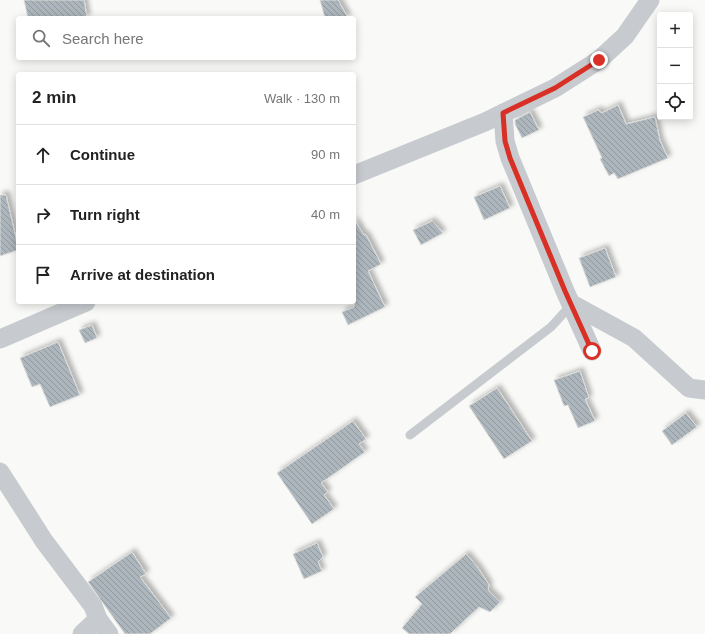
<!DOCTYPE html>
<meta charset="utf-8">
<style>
:root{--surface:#fff;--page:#f2f2f2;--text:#222;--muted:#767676;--line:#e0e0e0}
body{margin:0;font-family:Helvetica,sans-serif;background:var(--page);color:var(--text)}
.controls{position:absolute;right:12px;top:12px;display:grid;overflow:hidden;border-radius:4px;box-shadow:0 2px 10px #0003}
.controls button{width:36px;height:36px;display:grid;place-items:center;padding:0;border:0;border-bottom:1px solid var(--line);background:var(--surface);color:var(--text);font:20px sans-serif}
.stop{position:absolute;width:12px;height:12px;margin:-9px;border:3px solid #d93025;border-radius:50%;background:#fff}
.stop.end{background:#d93025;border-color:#fff;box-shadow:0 1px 4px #0008}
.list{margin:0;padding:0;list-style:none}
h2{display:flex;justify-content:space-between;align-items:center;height:52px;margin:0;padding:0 16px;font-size:17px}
h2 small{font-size:13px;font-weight:400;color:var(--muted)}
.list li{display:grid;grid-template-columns:26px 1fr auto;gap:12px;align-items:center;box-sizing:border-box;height:60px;padding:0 16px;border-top:1px solid var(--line)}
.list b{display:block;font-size:15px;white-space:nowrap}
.list em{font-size:13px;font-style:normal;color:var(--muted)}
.icon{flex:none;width:22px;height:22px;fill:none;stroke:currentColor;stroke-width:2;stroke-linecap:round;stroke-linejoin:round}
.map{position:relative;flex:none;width:705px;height:634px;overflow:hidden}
.search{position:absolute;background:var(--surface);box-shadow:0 2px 10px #0003;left:16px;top:16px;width:340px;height:44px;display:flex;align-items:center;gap:10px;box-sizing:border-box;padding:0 14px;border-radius:4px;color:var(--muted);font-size:15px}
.panel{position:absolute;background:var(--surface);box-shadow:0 2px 10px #0003;left:16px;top:72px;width:340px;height:232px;border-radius:4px}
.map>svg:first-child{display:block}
</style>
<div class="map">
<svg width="705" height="634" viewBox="0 0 705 634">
<defs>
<pattern id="building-back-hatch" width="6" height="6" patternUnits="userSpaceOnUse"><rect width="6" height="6" fill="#adb6bc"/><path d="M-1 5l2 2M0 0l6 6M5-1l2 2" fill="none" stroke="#90999e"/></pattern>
<filter id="shadow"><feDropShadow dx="3.5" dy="-3.5" stdDeviation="2" flood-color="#0004"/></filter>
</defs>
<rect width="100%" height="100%" fill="#f9f9f7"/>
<path fill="url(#building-back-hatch)" stroke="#dbdbd9" filter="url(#shadow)" d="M 24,0 L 84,0 L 87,18 L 28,18 Z
M 320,0 L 338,0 L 348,18 L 325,18 Z
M 618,105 L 626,124 L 655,117 L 660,141 L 668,158 L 618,179 L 614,173 L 609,176 L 600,159 L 602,158 L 583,117 L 598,110 L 602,113 Z
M 530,112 L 539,130 L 522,138 L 515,124 L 515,120 Z
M 500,186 L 510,208 L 484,220 L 474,197 Z
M 0,195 L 6,195 L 18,247 L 18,250 L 0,256 Z
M 354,220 L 364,235 L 366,235 L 381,264 L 368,271 L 385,307 L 348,325 L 342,312 L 354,307 Z
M 432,221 L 443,233 L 421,245 L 413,230 Z
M 605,248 L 616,277 L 590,287 L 579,258 Z
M 92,325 L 97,338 L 85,343 L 79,330 Z
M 58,342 L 80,395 L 50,407 L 40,384 L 32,387 L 20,358 Z
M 580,371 L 589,398 L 585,399 L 595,421 L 578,428 L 568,405 L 564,406 L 554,380 Z
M 497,388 L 532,441 L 504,459 L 469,406 Z
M 686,413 L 697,427 L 672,445 L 662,431 Z
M 353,421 L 366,439 L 359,444 L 365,452 L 321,483 L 328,492 L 324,495 L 334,509 L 312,524 L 277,473 Z
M 317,543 L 323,557 L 318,562 L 322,571 L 304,579 L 293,554 Z
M 132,552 L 146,574 L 140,577 L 171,618 L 150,634 L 125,634 L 88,582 Z
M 466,554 L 478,568 L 489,585 L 488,590 L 500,602 L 490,612 L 479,607 L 450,634 L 409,634 L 402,628 L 422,604 L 415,597 Z"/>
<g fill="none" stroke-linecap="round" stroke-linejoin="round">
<path stroke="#c7cbcf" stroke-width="9" d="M 410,435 L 551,327 L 572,304"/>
<path stroke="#c7cbcf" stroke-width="19" d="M 503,113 L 505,141 L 510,158 L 565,291 L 592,351
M 354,175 L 485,122 L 555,88 L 599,60 L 625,36 L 650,0
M 572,304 L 634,338 L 689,388 L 705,390
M 0,339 L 86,302
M 0,472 L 44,541 L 93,606 L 98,619 L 109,634
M 82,634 L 98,619"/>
</g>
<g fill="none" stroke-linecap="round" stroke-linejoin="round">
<path stroke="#d93025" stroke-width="5" d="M 592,351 L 565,291 L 510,158 L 505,141 L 503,113 L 555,88 L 599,60"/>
</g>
</svg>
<div class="controls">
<button>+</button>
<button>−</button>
<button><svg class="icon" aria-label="locate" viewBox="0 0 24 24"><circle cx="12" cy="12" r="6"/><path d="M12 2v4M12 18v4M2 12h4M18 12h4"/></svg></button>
</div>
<div class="stop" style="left:592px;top:351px"></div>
<div class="stop end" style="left:599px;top:60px"></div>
<div class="search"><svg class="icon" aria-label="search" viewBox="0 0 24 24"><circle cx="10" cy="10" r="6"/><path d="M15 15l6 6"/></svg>Search here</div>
<section class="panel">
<h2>2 min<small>Walk · 130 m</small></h2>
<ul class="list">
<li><svg class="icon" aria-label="ahead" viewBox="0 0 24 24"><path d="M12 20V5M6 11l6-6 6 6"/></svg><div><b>Continue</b></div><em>90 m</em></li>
<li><svg class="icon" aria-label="right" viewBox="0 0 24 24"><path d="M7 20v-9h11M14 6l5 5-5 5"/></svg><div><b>Turn right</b></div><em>40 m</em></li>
<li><svg class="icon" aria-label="arrive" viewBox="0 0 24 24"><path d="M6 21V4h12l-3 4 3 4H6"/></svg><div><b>Arrive at destination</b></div></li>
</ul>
</section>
</div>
